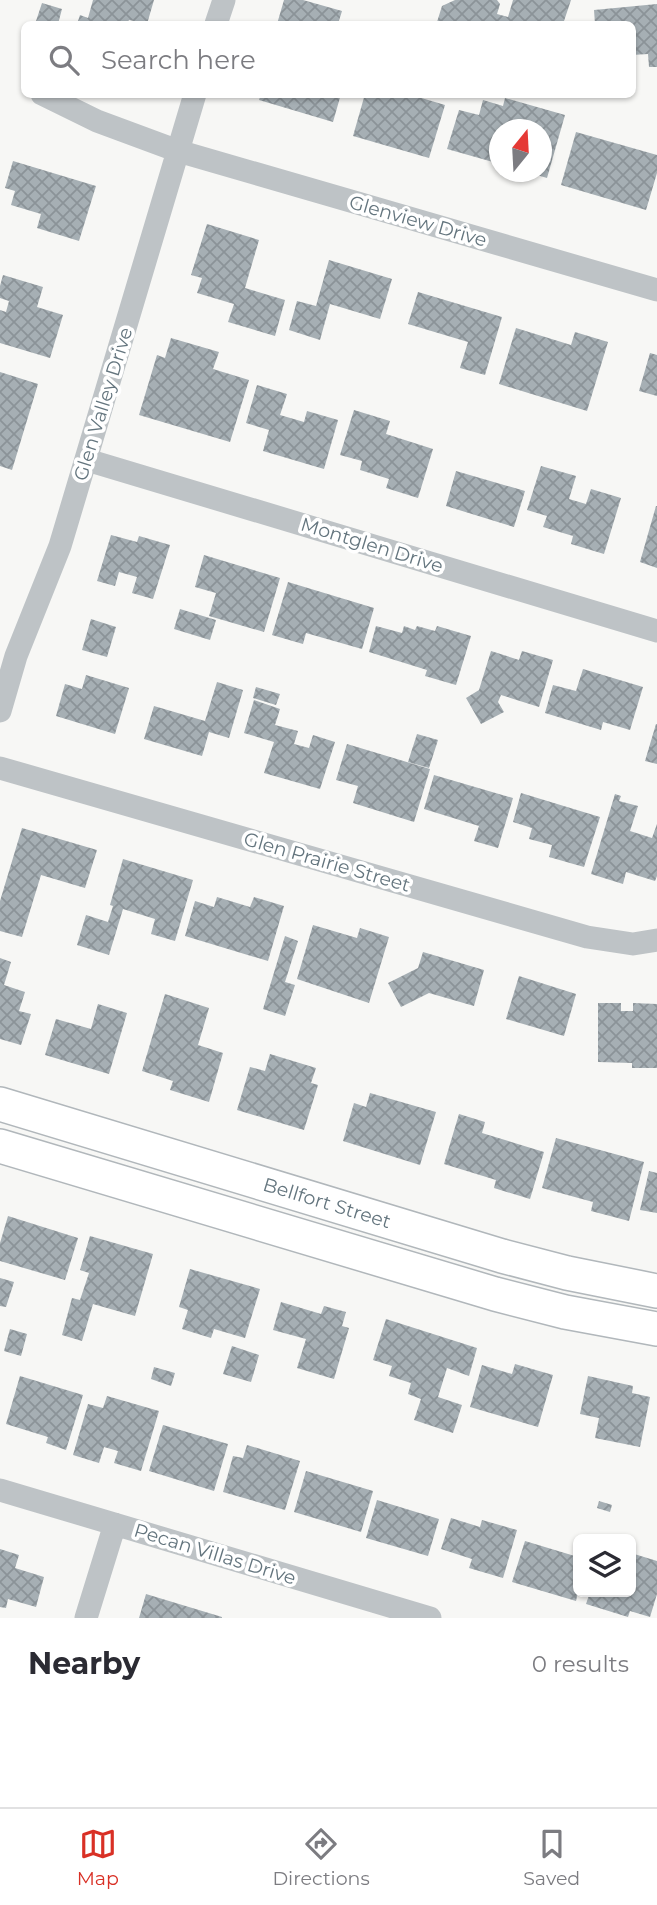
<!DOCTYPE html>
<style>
:root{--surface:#fff;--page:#f2f2f3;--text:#2b2b33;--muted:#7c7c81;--line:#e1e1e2;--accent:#d93025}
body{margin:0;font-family:Montserrat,sans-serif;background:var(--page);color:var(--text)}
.controls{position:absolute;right:21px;bottom:21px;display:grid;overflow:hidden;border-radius:10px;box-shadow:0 2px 5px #0004}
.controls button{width:63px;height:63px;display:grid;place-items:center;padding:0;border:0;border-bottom:2px solid var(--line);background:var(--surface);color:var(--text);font:35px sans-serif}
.compass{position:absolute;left:489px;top:119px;width:63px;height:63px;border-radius:50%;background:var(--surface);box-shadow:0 2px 5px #0004;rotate:18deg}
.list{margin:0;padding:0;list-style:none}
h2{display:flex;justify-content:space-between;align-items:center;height:91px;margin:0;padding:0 28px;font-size:30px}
h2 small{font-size:23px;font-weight:400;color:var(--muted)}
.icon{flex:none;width:38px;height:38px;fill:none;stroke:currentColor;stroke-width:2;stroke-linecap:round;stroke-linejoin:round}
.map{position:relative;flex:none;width:657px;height:1618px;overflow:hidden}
.search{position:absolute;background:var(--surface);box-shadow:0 2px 5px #0004;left:21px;right:21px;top:21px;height:77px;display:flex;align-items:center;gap:18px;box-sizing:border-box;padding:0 24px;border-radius:10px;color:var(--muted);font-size:26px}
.sheet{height:189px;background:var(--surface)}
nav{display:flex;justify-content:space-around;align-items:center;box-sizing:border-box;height:98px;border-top:2px solid var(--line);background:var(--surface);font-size:19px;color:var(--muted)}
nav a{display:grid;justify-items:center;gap:4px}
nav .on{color:var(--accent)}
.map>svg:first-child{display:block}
</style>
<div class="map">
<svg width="657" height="1618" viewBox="0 0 657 1618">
<defs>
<pattern id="building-cross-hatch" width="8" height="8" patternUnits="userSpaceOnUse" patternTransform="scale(1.75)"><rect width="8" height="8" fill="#a6afb4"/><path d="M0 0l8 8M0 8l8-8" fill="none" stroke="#8b9398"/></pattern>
</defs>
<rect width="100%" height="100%" fill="#f7f7f5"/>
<path fill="url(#building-cross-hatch)" d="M 93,0 L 154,0 L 147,24 L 129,20 L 127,24 L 77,24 L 80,15 L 88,18 Z
M 284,0 L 303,0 L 342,11 L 338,24 L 277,24 Z
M 455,0 L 497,0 L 500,4 L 497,14 L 508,17 L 513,0 L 571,0 L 563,24 L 445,24 L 437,22 L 442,6 Z
M 42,3 L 62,9 L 58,24 L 35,24 Z
M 657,4 L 657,67 L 649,67 L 648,54 L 632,55 L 632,24 L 595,24 L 594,10 Z
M 261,94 L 341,94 L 333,122 L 259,100 Z
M 365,94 L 408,94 L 445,105 L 429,158 L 353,136 Z
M 505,98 L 565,115 L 547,178 L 527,172 L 542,172 L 542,130 L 500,130 L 500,164 L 447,149 L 459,110 L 479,115 L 483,100 L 503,106 Z
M 576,132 L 657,155 L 657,173 L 646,210 L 561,185 Z
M 13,161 L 96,186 L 79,241 L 37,228 L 41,214 L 11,205 L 15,191 L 5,188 Z
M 207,224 L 259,240 L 245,288 L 285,300 L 275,336 L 228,322 L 234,304 L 197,293 L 202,278 L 191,275 Z
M 329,260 L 392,279 L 380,319 L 330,304 L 320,340 L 289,330 L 297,301 L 316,306 Z
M 3,275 L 43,287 L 37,307 L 63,315 L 50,358 L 0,343 L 0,310 L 6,312 L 9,301 L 0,298 L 0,286 Z
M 418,292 L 502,317 L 485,375 L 460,368 L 468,342 L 408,324 Z
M 516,328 L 571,345 L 575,332 L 608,342 L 587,411 L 499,384 Z
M 171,338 L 219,352 L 213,369 L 249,380 L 230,442 L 139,415 L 157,355 L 165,358 Z
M 650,353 L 657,355 L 657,396 L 639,391 Z
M 0,372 L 38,384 L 12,470 L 0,466 Z
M 257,385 L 287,394 L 280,415 L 304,422 L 307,411 L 338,420 L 324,469 L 263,451 L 269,430 L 246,423 Z
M 354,410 L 390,421 L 386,434 L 433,449 L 418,498 L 386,488 L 389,479 L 360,470 L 362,461 L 340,455 Z
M 541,466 L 576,476 L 569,499 L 586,504 L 591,489 L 621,498 L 604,554 L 571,544 L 573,536 L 543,527 L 547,516 L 527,510 Z
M 456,471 L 525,491 L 514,527 L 446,506 Z
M 656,506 L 657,506 L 657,568 L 640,562 Z
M 111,535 L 137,542 L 139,536 L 170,545 L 153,599 L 132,593 L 137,577 L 119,572 L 115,586 L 97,581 Z
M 204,555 L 280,578 L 264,632 L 209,616 L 216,593 L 195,587 Z
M 288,582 L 374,608 L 362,649 L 306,633 L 303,644 L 272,635 Z
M 180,609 L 216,620 L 210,640 L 174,629 Z
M 91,619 L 116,627 L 107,657 L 82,650 Z
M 376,626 L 402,633 L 404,626 L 415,630 L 417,626 L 435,631 L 437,626 L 471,636 L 456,685 L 425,676 L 427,670 L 369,652 Z
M 491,651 L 519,660 L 522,651 L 553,660 L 539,707 L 501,695 L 498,702 L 504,712 L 481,724 L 466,698 L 479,690 Z
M 583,669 L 643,687 L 630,730 L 603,722 L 601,730 L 545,713 L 553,685 L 576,691 Z
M 86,675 L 129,688 L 115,734 L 56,716 L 65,684 L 82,689 Z
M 217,682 L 243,690 L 229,738 L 209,732 L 202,756 L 144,739 L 154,706 L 205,721 Z
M 256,687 L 280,694 L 276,705 L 253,698 Z
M 254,700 L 280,709 L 275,725 L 298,731 L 294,744 L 309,748 L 313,735 L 335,742 L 320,789 L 264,773 L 274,742 L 244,733 Z
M 656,724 L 657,724 L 657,764 L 645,761 Z
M 417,734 L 438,740 L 429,768 L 408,762 Z
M 347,744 L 430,769 L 414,822 L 353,803 L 358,786 L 336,780 Z
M 434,775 L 513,798 L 498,848 L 474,841 L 479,826 L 424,809 Z
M 521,793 L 600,817 L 584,867 L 549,857 L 552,845 L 529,839 L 532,828 L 513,822 Z
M 615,794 L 621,796 L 619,801 L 638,806 L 630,831 L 652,838 L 657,824 L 657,876 L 655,881 L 626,872 L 623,884 L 591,874 Z
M 22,828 L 97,850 L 85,888 L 41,875 L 22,937 L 0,931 L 0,901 Z
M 123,859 L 193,880 L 175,941 L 151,934 L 155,919 L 123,909 L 109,955 L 77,945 L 86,915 L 108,922 L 113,906 L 110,905 Z
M 217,897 L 250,907 L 254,897 L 284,906 L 268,961 L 185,936 L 195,901 L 214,907 Z
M 313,925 L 357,938 L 360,928 L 389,937 L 369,1003 L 297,979 Z
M 285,936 L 298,941 L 285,982 L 295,985 L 285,1016 L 263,1009 Z
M 423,952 L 484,970 L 474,1006 L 429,993 L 401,1007 L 388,983 L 418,968 Z
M 0,958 L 11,962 L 4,985 L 25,992 L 19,1011 L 31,1014 L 21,1045 L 0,1039 Z
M 519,976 L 576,994 L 564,1036 L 506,1019 Z
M 165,994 L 209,1008 L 198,1045 L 223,1053 L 209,1102 L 170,1090 L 173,1081 L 142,1071 Z
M 598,1003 L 621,1003 L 621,1011 L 633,1011 L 633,1003 L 657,1004 L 657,1068 L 632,1068 L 632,1063 L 598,1062 Z
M 98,1004 L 127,1013 L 109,1074 L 45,1055 L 56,1019 L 91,1029 Z
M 270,1054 L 316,1068 L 311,1083 L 318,1085 L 304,1130 L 237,1110 L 250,1067 L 265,1071 Z
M 370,1093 L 436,1112 L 420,1165 L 343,1141 L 354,1103 L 366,1107 Z
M 459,1114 L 485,1122 L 482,1133 L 544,1152 L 530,1199 L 494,1188 L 496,1180 L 444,1164 Z
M 556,1138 L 644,1162 L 629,1221 L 591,1211 L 593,1202 L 542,1188 Z
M 649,1171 L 657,1173 L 657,1213 L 640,1210 Z
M 8,1216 L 78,1238 L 65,1280 L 0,1261 L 0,1243 Z
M 90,1236 L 153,1254 L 135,1316 L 93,1304 L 82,1341 L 62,1335 L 72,1298 L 80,1300 L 89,1273 L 80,1270 Z
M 190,1269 L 260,1289 L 245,1338 L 214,1329 L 211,1338 L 182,1329 L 188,1310 L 179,1307 Z
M 0,1278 L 14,1282 L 6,1307 L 0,1306 Z
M 281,1302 L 321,1314 L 324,1306 L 346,1312 L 342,1326 L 349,1328 L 334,1379 L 297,1368 L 306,1339 L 273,1330 Z
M 386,1319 L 477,1348 L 469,1376 L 447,1368 L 438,1397 L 462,1405 L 453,1433 L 414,1420 L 421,1399 L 408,1394 L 411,1383 L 389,1376 L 392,1366 L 373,1360 Z
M 10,1329 L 27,1334 L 21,1356 L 4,1351 Z
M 232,1346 L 259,1355 L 251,1382 L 223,1374 Z
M 515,1364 L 553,1375 L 538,1427 L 470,1407 L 482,1365 L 512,1374 Z
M 154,1367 L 175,1373 L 171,1386 L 151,1379 Z
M 20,1376 L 83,1395 L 66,1450 L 46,1443 L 48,1437 L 6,1424 Z
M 588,1376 L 633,1386 L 632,1393 L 650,1397 L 640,1447 L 595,1438 L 599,1418 L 580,1414 Z
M 107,1396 L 159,1411 L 141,1471 L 114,1463 L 118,1451 L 104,1447 L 99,1463 L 73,1455 L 88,1404 L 103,1408 Z
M 163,1425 L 228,1444 L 214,1491 L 149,1471 Z
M 247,1445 L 300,1461 L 285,1510 L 223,1492 L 233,1456 L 243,1458 Z
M 306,1471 L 373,1491 L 361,1532 L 294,1512 Z
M 377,1500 L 439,1519 L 428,1556 L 366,1538 Z
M 599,1501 L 612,1505 L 610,1512 L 597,1508 Z
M 451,1518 L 480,1527 L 482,1520 L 517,1530 L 503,1578 L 469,1568 L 472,1559 L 441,1549 Z
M 525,1541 L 578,1557 L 578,1592 L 576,1601 L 512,1582 Z
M 0,1549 L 19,1555 L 15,1568 L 44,1577 L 36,1607 L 8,1599 L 6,1608 L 0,1607 Z
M 631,1553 L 657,1561 L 657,1594 L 650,1617 L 630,1611 L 628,1617 L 586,1604 L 590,1592 L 631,1592 Z
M 146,1594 L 222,1617 L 222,1618 L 139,1618 Z"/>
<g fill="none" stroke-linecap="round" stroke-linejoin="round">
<defs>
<path id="secondary" d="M 0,1104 L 502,1256 L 567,1273 L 657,1291
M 0,1146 L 495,1294 L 565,1312 L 657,1329"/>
</defs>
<use href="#secondary" stroke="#b1b7bb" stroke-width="36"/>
<path stroke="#bec3c6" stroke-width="23" d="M 216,24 L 224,0
M 42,94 L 97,121 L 178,151 L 657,290
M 87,460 L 657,631
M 0,711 L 16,656 L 60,546 L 195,94
M 0,768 L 587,937 L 633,944 L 657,940
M 0,1490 L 430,1618
M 86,1618 L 115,1524"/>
<use href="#secondary" stroke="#fff" stroke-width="33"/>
</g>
<g text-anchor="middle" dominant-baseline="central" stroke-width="7" stroke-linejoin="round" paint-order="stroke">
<g font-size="19" fill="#64757e" stroke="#fff">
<text transform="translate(418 221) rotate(16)">Glenview Drive</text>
<text transform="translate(103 404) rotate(-73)">Glen Valley Drive</text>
<text transform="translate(372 545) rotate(17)">Montglen Drive</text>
<text transform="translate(327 862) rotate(16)">Glen Prairie Street</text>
<text transform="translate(327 1203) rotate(17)">Bellfort Street</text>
<text transform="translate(215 1554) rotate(17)">Pecan Villas Drive</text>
</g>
</g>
</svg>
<div class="controls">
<button><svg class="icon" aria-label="layers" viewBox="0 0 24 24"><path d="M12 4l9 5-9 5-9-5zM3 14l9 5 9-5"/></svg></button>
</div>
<svg class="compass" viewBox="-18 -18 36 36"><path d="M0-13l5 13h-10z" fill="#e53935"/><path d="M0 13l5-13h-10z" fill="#7c7c81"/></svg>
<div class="search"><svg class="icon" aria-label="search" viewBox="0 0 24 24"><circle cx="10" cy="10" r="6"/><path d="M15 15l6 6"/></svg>Search here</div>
</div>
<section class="sheet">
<h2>Nearby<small>0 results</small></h2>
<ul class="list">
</ul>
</section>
<nav>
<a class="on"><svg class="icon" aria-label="map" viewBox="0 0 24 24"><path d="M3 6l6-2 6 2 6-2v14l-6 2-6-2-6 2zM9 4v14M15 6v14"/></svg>Map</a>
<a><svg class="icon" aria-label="directions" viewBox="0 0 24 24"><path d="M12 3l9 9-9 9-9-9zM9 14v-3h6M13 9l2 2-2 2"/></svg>Directions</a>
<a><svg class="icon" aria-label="saved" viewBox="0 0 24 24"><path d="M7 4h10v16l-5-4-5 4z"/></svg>Saved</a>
</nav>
